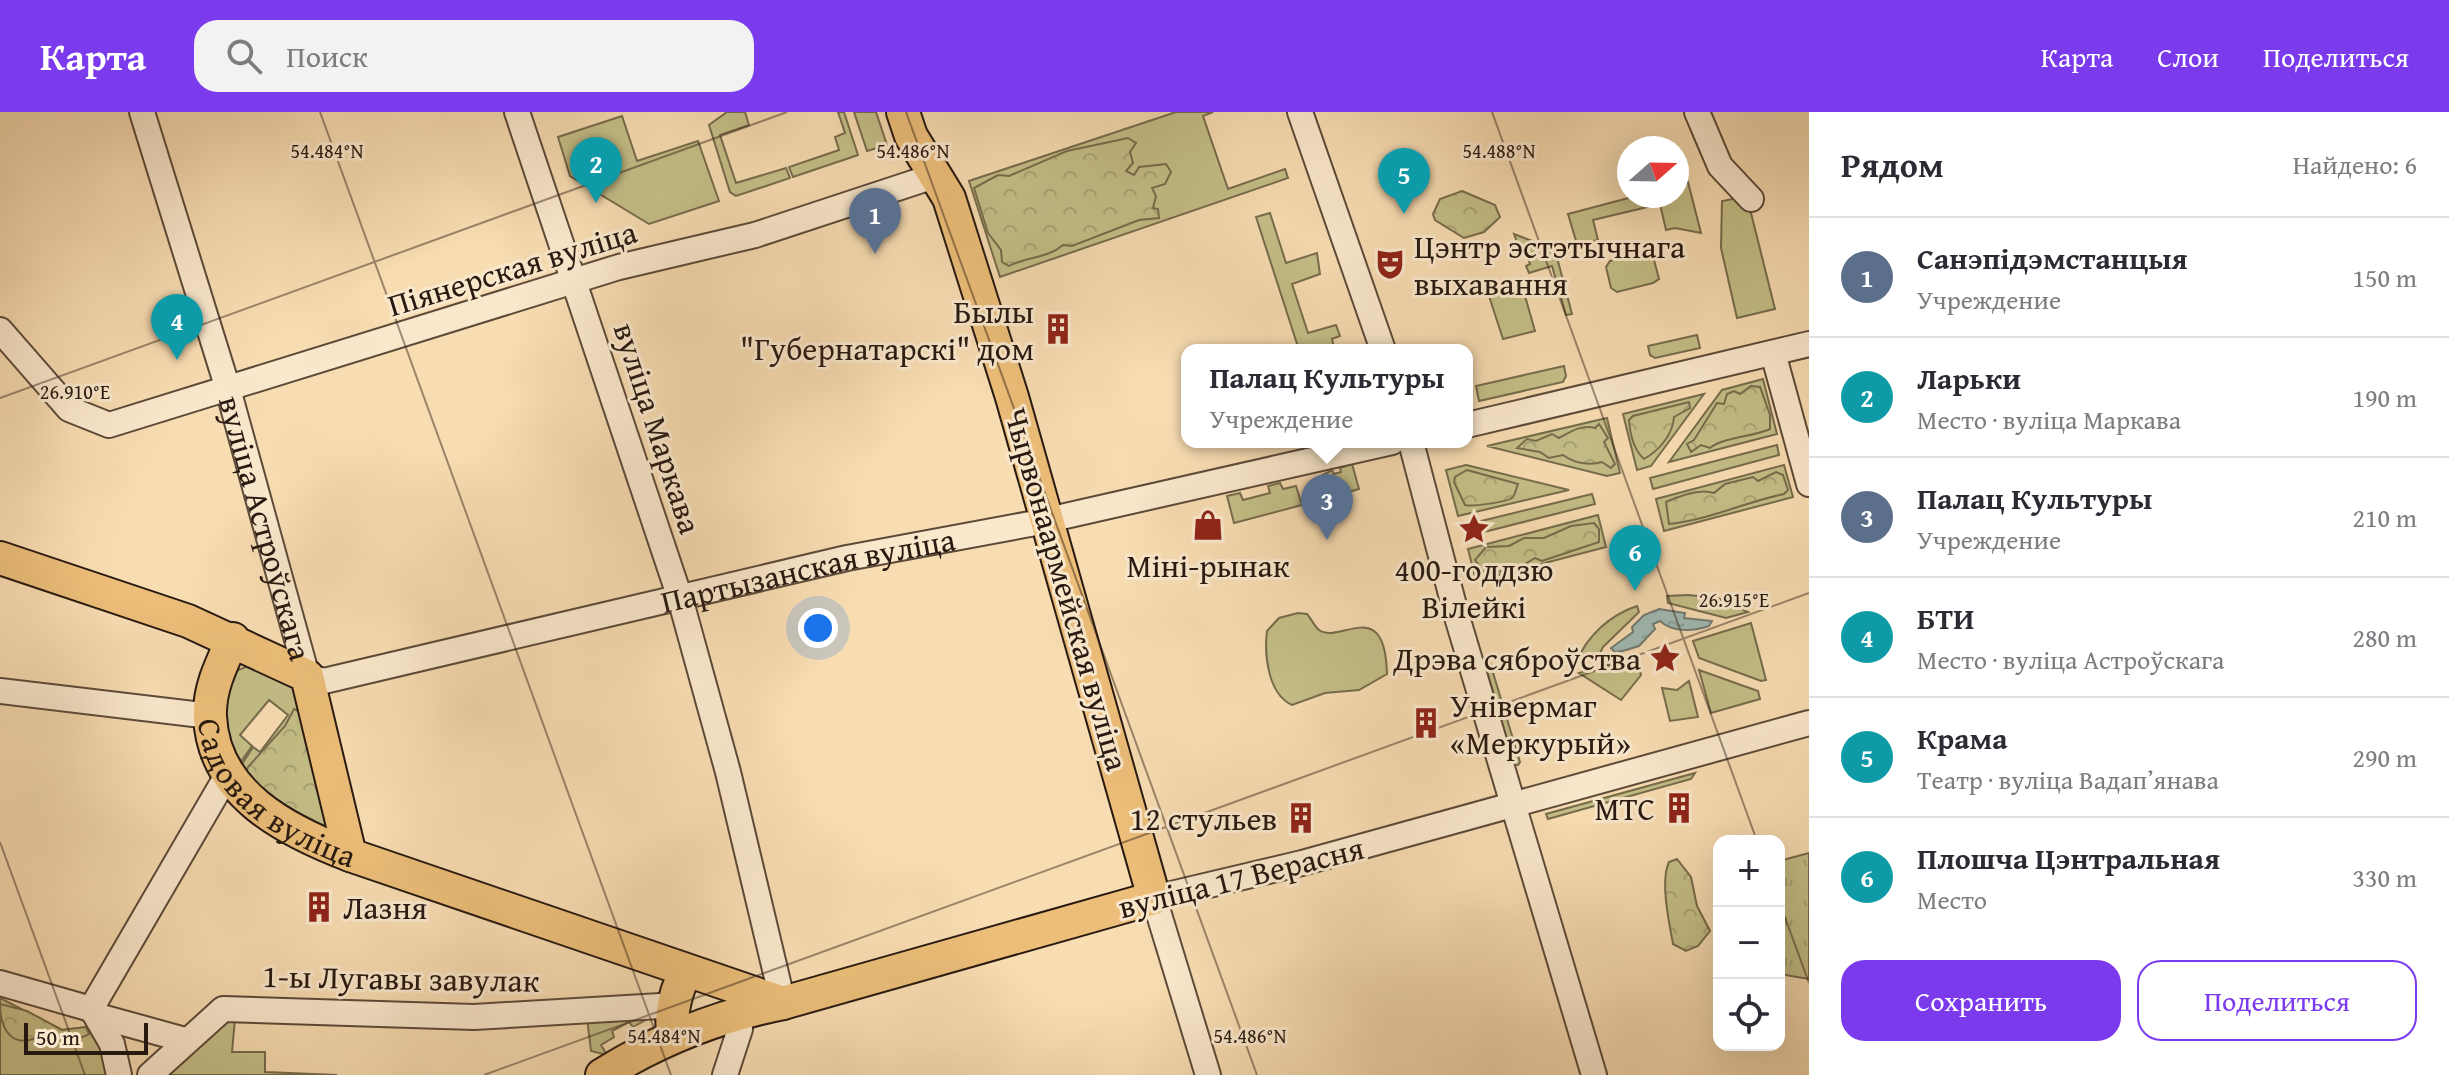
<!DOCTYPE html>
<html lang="ru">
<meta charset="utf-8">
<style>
:root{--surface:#fff;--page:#f2f2f3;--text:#2b2b33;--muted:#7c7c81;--line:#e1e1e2;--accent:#7c3aed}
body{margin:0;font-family:"Gentium Book Plus",serif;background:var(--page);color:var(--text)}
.controls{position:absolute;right:24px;bottom:24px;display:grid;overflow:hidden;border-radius:16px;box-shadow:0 8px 32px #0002}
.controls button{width:72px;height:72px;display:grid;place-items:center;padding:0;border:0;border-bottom:2px solid var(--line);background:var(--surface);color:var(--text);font:40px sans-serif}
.compass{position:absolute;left:1617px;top:24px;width:72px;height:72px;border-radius:50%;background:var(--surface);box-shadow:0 8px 32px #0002;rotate:70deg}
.scale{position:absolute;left:24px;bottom:20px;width:124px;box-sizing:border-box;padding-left:8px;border:4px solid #281911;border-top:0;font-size:22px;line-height:28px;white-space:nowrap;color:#281911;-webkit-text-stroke:6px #fae8cd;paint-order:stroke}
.you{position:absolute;left:818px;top:516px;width:28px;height:28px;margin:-20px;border:6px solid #fff;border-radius:50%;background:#1a73e8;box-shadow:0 0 0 12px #1a73e833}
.badge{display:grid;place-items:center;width:52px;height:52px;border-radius:50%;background:var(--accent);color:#fff;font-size:26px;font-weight:700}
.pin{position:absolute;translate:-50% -66px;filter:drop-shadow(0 2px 4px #0008)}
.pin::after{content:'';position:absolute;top:42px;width:28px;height:24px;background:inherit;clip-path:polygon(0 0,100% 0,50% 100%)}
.popup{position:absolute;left:1181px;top:232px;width:292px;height:104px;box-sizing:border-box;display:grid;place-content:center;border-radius:16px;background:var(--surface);filter:drop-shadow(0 2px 6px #0005);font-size:26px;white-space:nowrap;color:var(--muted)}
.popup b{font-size:30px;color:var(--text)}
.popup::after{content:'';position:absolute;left:50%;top:100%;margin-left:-16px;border:16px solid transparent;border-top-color:var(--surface)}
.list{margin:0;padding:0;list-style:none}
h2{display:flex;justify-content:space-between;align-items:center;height:104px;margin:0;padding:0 32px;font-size:34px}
h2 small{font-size:26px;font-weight:400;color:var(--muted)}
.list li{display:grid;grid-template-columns:52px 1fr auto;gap:24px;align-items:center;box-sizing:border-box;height:120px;padding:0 32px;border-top:2px solid var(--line)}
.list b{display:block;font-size:30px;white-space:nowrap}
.list p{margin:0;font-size:26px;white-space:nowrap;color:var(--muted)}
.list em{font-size:26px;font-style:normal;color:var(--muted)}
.actions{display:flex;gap:16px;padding:24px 32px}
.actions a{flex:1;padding:18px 0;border:2px solid var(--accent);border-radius:24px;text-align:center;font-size:28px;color:var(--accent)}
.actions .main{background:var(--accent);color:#fff}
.icon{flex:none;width:44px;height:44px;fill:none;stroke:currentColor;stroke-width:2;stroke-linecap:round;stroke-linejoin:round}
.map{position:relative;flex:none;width:1809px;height:963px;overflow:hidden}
header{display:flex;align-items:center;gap:48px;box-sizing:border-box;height:112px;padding:0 40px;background:var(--accent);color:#fff}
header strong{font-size:38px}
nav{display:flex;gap:44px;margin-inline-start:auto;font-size:28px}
.search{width:560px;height:72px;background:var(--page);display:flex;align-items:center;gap:20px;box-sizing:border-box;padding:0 28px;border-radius:24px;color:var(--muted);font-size:30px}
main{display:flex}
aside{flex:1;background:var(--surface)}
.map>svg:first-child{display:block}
</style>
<header>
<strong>Карта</strong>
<div class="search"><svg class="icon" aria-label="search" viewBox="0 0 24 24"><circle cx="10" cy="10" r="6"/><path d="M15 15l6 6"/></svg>Поиск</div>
<nav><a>Карта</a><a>Слои</a><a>Поделиться</a></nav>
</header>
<main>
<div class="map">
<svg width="1809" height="963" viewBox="0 0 1809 963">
<defs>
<pattern id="forest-crowns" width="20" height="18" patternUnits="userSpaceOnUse" patternTransform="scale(2)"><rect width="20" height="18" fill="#c4be87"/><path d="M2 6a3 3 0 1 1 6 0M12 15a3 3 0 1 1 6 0" fill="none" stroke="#a8a374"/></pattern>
<pattern id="park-tufts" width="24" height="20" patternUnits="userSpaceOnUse" patternTransform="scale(2)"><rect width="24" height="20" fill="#c4be87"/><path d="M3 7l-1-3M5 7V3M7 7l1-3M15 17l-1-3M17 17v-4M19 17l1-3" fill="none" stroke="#a8a374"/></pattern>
<pattern id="water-ripples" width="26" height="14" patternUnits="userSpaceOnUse" patternTransform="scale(2)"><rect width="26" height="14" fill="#a0bab4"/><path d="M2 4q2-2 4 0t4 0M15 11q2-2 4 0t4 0" fill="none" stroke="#8a9f9a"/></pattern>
</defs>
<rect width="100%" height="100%" fill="#f8dcb2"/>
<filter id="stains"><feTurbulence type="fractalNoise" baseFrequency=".0025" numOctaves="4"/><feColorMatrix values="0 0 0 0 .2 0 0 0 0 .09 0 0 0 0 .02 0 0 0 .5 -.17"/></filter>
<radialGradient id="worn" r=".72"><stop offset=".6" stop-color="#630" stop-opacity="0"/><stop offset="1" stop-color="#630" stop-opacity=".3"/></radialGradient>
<path fill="#c4be87" stroke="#766c4c" stroke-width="2" d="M 727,0 L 745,0 L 749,13 L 720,23 L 736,71 L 786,56 L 790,66 L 736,84 L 730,80 L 709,13 Z
M 838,0 L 844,0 L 858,43 L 793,65 L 789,55 L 839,38 L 835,25 L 845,21 Z
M 854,0 L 876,0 L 887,33 L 867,39 Z
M 1176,0 L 1213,0 L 1203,4 L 1228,77 L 1285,57 L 1288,66 L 1000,165 L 969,69 Z
M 622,4 L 637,49 L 698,29 L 719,89 L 649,112 L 570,64 L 558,25 Z
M 1688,70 L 1701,121 L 1675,116 L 1666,118 L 1660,92 L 1593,108 L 1598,128 L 1577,132 L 1568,102 L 1636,84 L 1677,84 L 1677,73 Z
M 1738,86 L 1751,101 L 1775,197 L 1737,206 L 1721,136 L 1722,89 Z
M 1270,101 L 1286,151 L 1317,141 L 1320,162 L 1292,172 L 1308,221 L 1336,213 L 1340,224 L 1332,227 L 1334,236 L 1299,238 L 1256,105 Z
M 1514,122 L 1555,138 L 1572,202 L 1566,203 L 1552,154 L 1529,161 L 1526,154 L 1530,152 L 1525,136 L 1520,138 Z
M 1646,140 L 1653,144 L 1659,167 L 1653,171 L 1617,180 L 1611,176 L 1606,155 L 1610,149 Z
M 1521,170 L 1535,219 L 1503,227 L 1488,181 Z
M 1697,223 L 1700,236 L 1655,246 L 1650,243 L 1648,234 Z
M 1564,254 L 1566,264 L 1563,270 L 1479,289 L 1476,274 Z
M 1763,267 L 1777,322 L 1669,350 L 1722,278 Z
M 1704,282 L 1651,354 L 1637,358 L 1623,302 Z
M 1607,306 L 1620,361 L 1607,364 L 1487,334 Z
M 1777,333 L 1779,343 L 1653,377 L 1650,366 Z
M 1352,352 L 1359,377 L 1317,389 L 1311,369 L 1332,358 L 1334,362 L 1341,360 L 1340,356 Z
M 1466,353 L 1569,378 L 1458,404 L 1446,358 Z
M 1784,353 L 1793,385 L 1664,419 L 1656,387 Z
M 1280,371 L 1283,377 L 1296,374 L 1302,393 L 1234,411 L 1227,384 L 1240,381 L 1243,388 L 1270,381 L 1268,374 Z
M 1592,382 L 1595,392 L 1480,421 L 1477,410 Z
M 1598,403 L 1606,435 L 1476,469 L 1468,437 Z
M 1688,483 L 1718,486 L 1748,500 L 1726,506 L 1668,491 L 1667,484 Z
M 1637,494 L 1639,500 L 1603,535 L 1599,543 L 1576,550 C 1588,523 1610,503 1637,494 Z
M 1298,501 L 1307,502 C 1311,506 1314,514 1319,518 C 1340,533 1385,482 1387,562 L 1359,578 L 1325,581 L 1292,593 C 1268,582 1264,543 1267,519 L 1279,506 Z
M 1751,511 L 1766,568 L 1761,569 L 1699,546 L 1693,529 Z
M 1488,544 L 1520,650 L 1518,653 L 1514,652 L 1484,549 Z
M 1636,544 L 1641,563 L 1621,588 L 1579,561 Z
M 248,554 L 297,567 L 343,731 L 237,660 L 253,635 L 260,640 L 288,603 L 269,588 L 240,623 L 252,634 L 235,658 L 220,628 L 227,570 L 233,560 Z
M 1699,558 L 1758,579 L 1760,587 L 1711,601 Z
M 1689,569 L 1698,605 L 1670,609 L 1662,576 L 1677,578 Z
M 1695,661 L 1691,667 L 1548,707 L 1546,702 Z
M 0,886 L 62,918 L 94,914 L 111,963 L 0,963 Z
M 651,905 L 633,915 L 629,910 L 612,919 L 614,925 L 601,933 L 607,943 L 591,939 L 587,906 Z
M 235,907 L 232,940 L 265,940 L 265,960 L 337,963 L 166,963 L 223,908 Z"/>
<path fill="url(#forest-crowns)" stroke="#766c4c" stroke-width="2" d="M 1128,26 L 1136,31 L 1130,40 L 1133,51 L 1126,59 L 1134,63 L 1139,55 L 1166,52 L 1171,60 L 1165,72 L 1152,76 L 1156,84 L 1153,96 L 1158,97 L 1159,106 L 1139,108 L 1072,134 L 1063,133 C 1047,147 1027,144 1009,154 L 1002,150 L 1001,138 L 988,121 L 974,76 L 998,63 L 1009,64 L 1067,39 Z
M 1462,79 L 1495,93 L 1500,105 L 1484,120 L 1464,126 L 1435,108 L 1433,102 L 1440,87 Z
M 1751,274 L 1760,275 L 1770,303 L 1770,317 C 1753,325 1724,325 1710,336 L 1701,333 L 1691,340 L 1687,332 L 1694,328 L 1717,291 L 1724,292 L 1727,282 L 1734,279 L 1740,282 Z
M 1689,290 L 1690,296 L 1674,305 C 1673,322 1660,338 1644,347 C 1634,338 1630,322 1629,308 L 1633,304 Z
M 1599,312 L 1608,326 L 1604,330 L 1615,352 L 1611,356 L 1602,350 C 1589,354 1574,351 1563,343 L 1549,346 L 1540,340 L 1517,336 L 1527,327 L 1536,329 L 1552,322 L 1559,326 C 1570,320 1582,312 1595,316 Z
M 1467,358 L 1518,372 C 1516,376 1516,381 1513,385 C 1509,390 1471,395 1465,393 L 1454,370 L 1455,365 Z
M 1776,360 L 1783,363 L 1788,378 L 1784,382 C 1745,390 1709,408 1669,412 L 1666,390 C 1679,384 1700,376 1714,381 L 1725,372 L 1753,365 L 1758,369 Z
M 1594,411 L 1599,417 L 1599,430 L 1542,449 L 1535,446 L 1520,455 L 1486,463 L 1475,448 L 1486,435 L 1509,434 L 1524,426 L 1544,426 L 1571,414 Z
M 294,597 L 303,601 L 340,714 L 316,722 L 245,665 L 248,655 L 285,614 Z
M 1677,747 L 1691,765 L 1697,794 L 1710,819 L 1698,834 L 1686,839 L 1673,832 C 1669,810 1660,769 1669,750 Z
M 0,892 L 27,899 L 62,918 L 86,915 L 89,922 C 73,932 62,922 45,923 C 43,923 35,927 33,927 C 8,935 0,912 0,892 Z"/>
<path fill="url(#park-tufts)" stroke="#766c4c" stroke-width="2" d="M 1809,741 L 1809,867 L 1779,862 L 1779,749 Z"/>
<path fill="url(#water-ripples)" stroke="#707a73" stroke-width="2" d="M 1659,497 L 1685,501 L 1684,506 L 1712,509 L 1709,514 C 1692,520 1672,520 1660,509 L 1653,512 L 1655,517 L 1639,534 L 1616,541 L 1611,536 L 1633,520 L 1632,515 L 1644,503 Z"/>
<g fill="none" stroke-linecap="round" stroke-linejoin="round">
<defs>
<g id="minor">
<path id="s1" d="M 142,0 L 228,277 L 307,564 L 324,569 L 847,446 L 1030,412 L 1392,330"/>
<path d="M 517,0 L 680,486 L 728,660 L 783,891"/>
<path d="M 1300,0 L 1383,238"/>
<path d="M 1697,0 L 1720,54 L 1751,87"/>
<path d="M 0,218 L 69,297 L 109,313 L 619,155 L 755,123 L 934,64"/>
<path d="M 1773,241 L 1809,372"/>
<path d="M 1467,313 L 1809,232"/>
<path d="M 1411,330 L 1457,505 L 1594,963"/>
<path d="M 0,579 L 210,604"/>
<path d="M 0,871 L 91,897"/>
<path d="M 91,897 L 229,660"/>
<path d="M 93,899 L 112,932 L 119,963"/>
<path d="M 98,904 L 185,928"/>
<path d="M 150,963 L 223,897 L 474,905 L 677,893"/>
<path d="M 725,963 L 740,917 L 735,900"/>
<path d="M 1208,963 L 1154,786 L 1302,751 L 1809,611"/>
</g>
<g id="major">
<path d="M 0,446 L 188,509 L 307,564 L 350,743"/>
<path id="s2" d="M 233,527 C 222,551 209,576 210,604 C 213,682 287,719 350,743 L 783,891"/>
<path d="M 675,924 C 668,908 676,873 688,859"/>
<path d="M 602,963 C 658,928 718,904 783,891 L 1154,786 L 1012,285 L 949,86 L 911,24 L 903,0"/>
</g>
</defs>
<use href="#minor" stroke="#5c4a39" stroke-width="28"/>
<use href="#major" stroke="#281911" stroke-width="36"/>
<use href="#minor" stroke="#fae8cd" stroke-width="24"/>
<use href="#major" stroke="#ecbe79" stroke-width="32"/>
</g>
<path fill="none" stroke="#281911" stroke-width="2" stroke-opacity="0.45" d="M 320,0 L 671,963M 906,0 L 1257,963M 1492,0 L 1757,729M 0,286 L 787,0M 0,730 L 85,963M 1779,789 L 1809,871M 484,963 L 1809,481"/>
<defs>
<symbol id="theatre-bare" viewBox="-9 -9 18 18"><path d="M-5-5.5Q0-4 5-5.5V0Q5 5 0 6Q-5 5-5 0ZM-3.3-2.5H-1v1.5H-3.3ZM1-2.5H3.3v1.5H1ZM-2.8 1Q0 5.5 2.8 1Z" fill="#8f2418" stroke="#fae8cd" stroke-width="2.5" paint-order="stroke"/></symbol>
<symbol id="building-bare" viewBox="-9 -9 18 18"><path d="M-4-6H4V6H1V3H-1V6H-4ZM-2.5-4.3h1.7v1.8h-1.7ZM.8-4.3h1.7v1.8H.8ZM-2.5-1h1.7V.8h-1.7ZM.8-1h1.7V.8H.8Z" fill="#8f2418" stroke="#fae8cd" stroke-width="2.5" paint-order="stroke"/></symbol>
<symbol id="shop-bare" viewBox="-9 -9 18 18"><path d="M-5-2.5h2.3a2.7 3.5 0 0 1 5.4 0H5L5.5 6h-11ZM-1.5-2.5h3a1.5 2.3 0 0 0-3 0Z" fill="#8f2418" stroke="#fae8cd" stroke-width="2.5" paint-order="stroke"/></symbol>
<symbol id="sight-bare" viewBox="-9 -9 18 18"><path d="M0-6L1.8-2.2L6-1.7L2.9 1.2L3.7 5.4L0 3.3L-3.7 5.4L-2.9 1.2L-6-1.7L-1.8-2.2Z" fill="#8f2418" stroke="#fae8cd" stroke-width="2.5" paint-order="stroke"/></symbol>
</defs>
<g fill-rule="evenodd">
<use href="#theatre-bare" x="1368" y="130" width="44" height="44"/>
<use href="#building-bare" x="1036" y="195" width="44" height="44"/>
<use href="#shop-bare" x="1186" y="391" width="44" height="44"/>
<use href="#sight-bare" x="1452" y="395" width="44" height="44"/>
<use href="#sight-bare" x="1643" y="524" width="44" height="44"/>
<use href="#building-bare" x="1404" y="589" width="44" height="44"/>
<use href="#building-bare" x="1657" y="674" width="44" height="44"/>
<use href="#building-bare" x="1279" y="684" width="44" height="44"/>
<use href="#building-bare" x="297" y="773" width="44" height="44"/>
</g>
<g text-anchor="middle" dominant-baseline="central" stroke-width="6" stroke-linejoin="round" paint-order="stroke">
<g font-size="32" fill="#281911" stroke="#fae8cd" text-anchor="end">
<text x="1414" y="134" text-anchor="start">Цэнтр эстэтычнага<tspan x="1414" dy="37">выхавання</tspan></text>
<text x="1034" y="199">Былы<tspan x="1034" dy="37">"Губернатарскі" дом</tspan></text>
<text x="1208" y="453" text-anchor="middle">Міні-рынак</text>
<text x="1474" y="457" text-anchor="middle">400-годдзю<tspan x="1474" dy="37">Вілейкі</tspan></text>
<text x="1641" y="546">Дрэва сяброўства</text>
<text x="1450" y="593" text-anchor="start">Універмаг<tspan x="1450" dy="37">«Меркурый»</tspan></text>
<text x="1655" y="696">МТС</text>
<text x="1277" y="706">12 стульев</text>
<text x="343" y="795" text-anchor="start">Лазня</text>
</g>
<g font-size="32" fill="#281911" stroke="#fae8cd">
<text transform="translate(512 156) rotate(-17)">Піянерская вуліца</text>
<text transform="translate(658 316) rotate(72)">вуліца Маркава</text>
<text stroke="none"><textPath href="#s1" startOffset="434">вуліца Астроўскага</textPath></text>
<text stroke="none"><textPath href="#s1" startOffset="1102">Партызанская вуліца</textPath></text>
<text transform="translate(1067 477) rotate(74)">Чырвонаармейская вуліца</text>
<text stroke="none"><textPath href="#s2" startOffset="190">Садовая вуліца</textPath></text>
<text transform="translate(1241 765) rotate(-14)">вуліца 17 Верасня</text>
<text transform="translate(401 866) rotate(1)">1-ы Лугавы завулак</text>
</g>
</g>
<g font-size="20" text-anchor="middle" fill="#281911" stroke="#fae8cd" stroke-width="6" stroke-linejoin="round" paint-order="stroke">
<text x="327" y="46">54.484°N</text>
<text x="913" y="46">54.486°N</text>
<text x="1499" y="46">54.488°N</text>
<text x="75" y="287">26.910°E</text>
<text x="1734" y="495">26.915°E</text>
<text x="664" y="931">54.484°N</text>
<text x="1250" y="931">54.486°N</text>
</g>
<rect width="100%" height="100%" filter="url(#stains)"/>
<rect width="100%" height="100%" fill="url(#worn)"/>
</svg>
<div class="controls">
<button>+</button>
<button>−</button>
<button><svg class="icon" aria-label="locate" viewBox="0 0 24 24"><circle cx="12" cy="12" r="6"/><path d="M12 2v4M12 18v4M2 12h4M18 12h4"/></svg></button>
</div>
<svg class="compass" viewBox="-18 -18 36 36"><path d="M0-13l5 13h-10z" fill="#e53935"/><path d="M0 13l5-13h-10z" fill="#7c7c81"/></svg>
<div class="scale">50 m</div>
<div class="you"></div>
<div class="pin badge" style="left:875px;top:142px;background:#5c6f8a">1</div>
<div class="pin badge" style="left:596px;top:91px;background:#0f9aa8">2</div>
<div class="pin badge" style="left:1327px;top:428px;background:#5c6f8a">3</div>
<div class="popup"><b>Палац Культуры</b>Учреждение</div>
<div class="pin badge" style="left:177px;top:248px;background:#0f9aa8">4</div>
<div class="pin badge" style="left:1404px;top:102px;background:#0f9aa8">5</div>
<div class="pin badge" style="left:1635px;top:479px;background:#0f9aa8">6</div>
</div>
<aside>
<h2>Рядом<small>Найдено: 6</small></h2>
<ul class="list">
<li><span class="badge" style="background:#5c6f8a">1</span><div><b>Санэпідэмстанцыя</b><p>Учреждение</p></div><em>150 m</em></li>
<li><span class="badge" style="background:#0f9aa8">2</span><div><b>Ларьки</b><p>Место · вуліца Маркава</p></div><em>190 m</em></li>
<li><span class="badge" style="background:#5c6f8a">3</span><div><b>Палац Культуры</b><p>Учреждение</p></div><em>210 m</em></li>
<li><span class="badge" style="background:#0f9aa8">4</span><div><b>БТИ</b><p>Место · вуліца Астроўскага</p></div><em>280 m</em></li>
<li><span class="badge" style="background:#0f9aa8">5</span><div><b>Крама</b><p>Театр · вуліца Вадапʼянава</p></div><em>290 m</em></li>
<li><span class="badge" style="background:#0f9aa8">6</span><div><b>Плошча Цэнтральная</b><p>Место</p></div><em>330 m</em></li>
</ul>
<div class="actions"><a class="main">Сохранить</a><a>Поделиться</a></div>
</aside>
</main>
